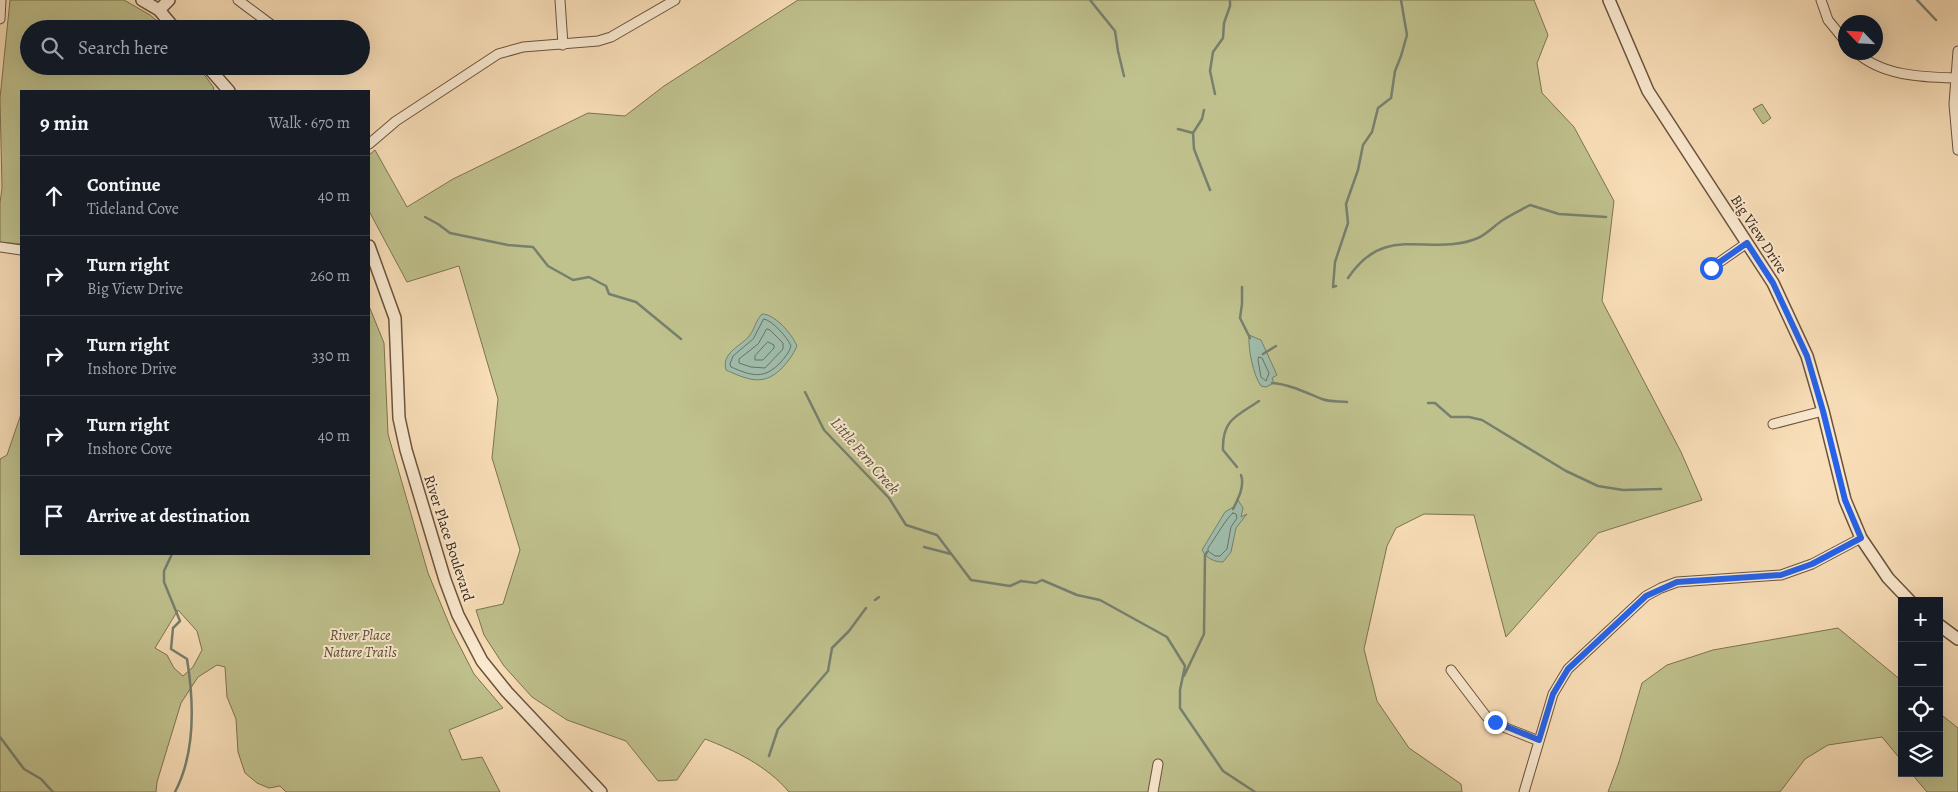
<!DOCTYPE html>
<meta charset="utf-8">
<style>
:root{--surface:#171b24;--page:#20242c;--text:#f1f3f6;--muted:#9ea1a6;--line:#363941}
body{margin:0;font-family:Alegreya,serif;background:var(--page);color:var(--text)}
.controls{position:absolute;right:15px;bottom:15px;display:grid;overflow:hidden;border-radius:0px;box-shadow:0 5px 20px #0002}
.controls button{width:45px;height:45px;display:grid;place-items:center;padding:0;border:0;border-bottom:1px solid var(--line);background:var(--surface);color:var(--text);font:25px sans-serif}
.compass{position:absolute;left:1838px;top:15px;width:45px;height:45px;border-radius:50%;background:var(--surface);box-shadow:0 5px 20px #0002;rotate:295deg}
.stop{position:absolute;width:15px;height:15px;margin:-11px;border:4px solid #2563eb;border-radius:50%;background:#fff}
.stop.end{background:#2563eb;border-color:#fff;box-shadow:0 1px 5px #0008}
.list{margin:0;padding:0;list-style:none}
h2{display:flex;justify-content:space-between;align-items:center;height:65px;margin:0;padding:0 20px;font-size:21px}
h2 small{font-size:16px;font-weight:400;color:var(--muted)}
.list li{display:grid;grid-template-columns:32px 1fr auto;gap:15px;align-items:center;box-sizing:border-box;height:80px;padding:0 20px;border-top:1px solid var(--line)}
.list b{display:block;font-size:19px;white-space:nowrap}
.list p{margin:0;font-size:16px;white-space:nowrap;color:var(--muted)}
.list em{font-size:16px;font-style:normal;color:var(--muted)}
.icon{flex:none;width:28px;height:28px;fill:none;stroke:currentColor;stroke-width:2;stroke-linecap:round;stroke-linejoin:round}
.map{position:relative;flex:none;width:1958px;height:792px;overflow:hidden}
.search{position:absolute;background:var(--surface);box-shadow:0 5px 20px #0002;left:20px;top:20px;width:350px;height:55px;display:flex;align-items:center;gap:12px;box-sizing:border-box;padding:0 18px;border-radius:28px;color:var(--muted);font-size:19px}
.panel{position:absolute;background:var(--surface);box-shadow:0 5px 20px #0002;left:20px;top:90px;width:350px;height:465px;border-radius:0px}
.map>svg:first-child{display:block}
</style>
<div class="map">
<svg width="1958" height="792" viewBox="0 0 1958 792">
<rect width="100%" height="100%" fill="#fae0ba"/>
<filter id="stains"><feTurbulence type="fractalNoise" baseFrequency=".004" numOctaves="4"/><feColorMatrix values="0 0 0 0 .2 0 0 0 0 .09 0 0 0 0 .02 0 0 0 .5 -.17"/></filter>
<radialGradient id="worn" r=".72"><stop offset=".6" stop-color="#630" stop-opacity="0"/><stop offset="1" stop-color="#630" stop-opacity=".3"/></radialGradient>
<path fill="#c0c28e" stroke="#7e7450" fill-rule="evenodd" d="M 10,0 L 124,0 L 150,15 L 167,29 L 29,29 L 29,66 L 198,66 L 214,88 L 213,91 L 21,91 L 21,244 L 0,242 L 0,203 L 2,188 L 0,98 Z
M 798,0 L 1534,0 L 1548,35 L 1537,63 L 1542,93 L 1574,127 L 1614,201 L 1602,301 L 1681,452 L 1702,500 L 1598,533 L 1506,637 L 1474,515 L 1424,514 L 1396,528 L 1387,546 L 1364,649 L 1377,701 L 1409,748 L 1461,784 L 1462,792 L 789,792 C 767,766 736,751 705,739 L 677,780 L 658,781 L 626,741 L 567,720 L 532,697 L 504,666 L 484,635 L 476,610 L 503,604 L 520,550 L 492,458 L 498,399 L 459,266 L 407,282 L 369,211 L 369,155 L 375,150 L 407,207 L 453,179 L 588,113 L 625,116 L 664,86 Z
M 1762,104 L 1771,118 L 1763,124 L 1753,109 Z
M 369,306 L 384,343 L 388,434 L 428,573 L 452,631 L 474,674 L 503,708 L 449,730 L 462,760 L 482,757 L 500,792 L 286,792 L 280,786 L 269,788 L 257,783 L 245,773 L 238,752 L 236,719 L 227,697 L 225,667 L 217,665 L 198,677 L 181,703 L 157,782 L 156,792 L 0,792 L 0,459 L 7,455 L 21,414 L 21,554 L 369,554 ZM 178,610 L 197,631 L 202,650 L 193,667 L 183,676 L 174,668 L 167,655 L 155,648 Z
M 1838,628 L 1902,681 L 1902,761 L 1882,737 L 1828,745 L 1805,759 L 1780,792 L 1608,792 L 1619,762 L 1642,683 L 1667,665 L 1713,650 Z
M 1939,713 L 1958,728 L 1958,792 L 1927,792 L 1911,773 L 1939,773 Z"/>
<path fill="#9fbdac" stroke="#77806f" d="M 762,314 C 775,314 792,334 797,346 C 793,355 788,362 781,369 C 763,387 746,379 726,370 C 721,352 742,346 750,335 C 755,328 756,320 762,314 Z
M 1249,335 L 1261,340 L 1277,375 L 1272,378 L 1274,383 L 1266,387 L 1261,386 C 1253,375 1248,348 1249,335 Z
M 1238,500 L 1243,508 L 1241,517 L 1247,514 L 1236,528 L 1231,552 L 1223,562 C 1214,562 1206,558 1202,550 L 1225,512 L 1235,506 Z"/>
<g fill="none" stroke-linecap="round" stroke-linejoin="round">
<path stroke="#6d7160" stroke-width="1" d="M 764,319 C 772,320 788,338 791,346 C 789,353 785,357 781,362 C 764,380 752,376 731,367 L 730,364 L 733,356 L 753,339 Z
M 767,329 L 770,330 L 783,343 L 783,349 L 765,368 L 751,367 L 739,363 L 739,359 L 758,344 Z
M 768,342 L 774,345 L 774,348 L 763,360 L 755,360 L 755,356 Z
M 1259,357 L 1262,358 L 1269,373 L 1266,381 L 1261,377 L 1258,360 Z
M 1233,513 L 1236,514 L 1237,518 L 1231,527 L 1227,549 L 1220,556 L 1215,556 L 1208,551 L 1208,548 C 1214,540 1227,517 1233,513 Z"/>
<path stroke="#77806f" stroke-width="2.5" d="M 1090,0 L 1115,31 L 1118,51 L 1124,76
M 1917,0 L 1936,20
M 1215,94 L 1210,71 L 1213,52 L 1223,38 L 1224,23 L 1230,6 L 1230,0
M 1204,110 L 1202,119 L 1193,133 L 1194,149 L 1210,190
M 1178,129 L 1193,133
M 425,217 L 438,224 L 450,233 L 508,245 L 533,247 L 548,266 L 573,280 L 589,277 L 606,286 L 609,294 L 636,302 L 681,339
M 1348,278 C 1386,221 1430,258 1478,238 C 1487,234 1495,225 1503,220 C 1512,214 1521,210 1530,205 L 1559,214 L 1606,217
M 1336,286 L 1333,287 L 1335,262 L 1348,223 L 1346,204 L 1358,170 L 1363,145 L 1372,132 L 1378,108 L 1391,98 L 1395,71 L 1401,56 L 1407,35 L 1401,0
M 1242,287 L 1242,304 L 1240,318 L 1250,338
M 1263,354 L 1276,346
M 1272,383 C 1289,384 1307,393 1322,399 C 1329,402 1339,401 1347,402
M 805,392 L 824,430 L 889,498 L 906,525 L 937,535 L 971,580 L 1010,586 L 1021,581 L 1036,583 L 1042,580 L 1077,595 L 1100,600 L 1167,637 L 1185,666 L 1180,690 L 1180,708 L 1223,771 L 1255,792
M 1428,403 L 1435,403 L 1451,417 L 1469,417 L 1482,420 L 1566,471 L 1598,486 L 1623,490 L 1661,489
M 1237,467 L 1223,450 C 1222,419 1237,416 1259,401
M 1233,509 C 1238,499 1245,486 1241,475
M 924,547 L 951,554
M 172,554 L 164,571 L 164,582 L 180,621 L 173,628 L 171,649 L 187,659 C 194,702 196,752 175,792
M 875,600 L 879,597
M 1184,676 L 1204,634 L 1205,555 L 1207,552
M 0,737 L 24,769 L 41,779 L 53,792
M 769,756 L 778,729 L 828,671 L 832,648 L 849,631 L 866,608"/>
<defs>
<path id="minor" d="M 238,0 L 277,29
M 560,0 L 563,45
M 1821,0 L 1828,20 L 1846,42
M 0,19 L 1,0
M 1958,51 L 1954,104 L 1958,150
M 1856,52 C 1882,76 1922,77 1955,78
M 369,144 L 396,121 L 498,54 L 523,47 L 598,41 L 611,37 L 675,0
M 0,247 L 21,250
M 1711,268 L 1747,243
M 1773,424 L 1823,411
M 1451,670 L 1486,716 L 1506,728 L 1539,741
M 1153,792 L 1158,764
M 1524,792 L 1553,694 L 1568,669 L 1646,596 L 1661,588 L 1677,582 L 1781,575 L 1812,564 L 1861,538"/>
<path id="tertiary" d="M 142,0 L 159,10 L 175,29
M 1609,0 L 1648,91 L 1773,283 L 1807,356 L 1823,411 L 1845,500 L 1861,538 L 1888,578 L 1910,601
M 159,10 L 169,0
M 207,66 L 229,91
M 369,246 L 395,318 L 399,418 L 406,450 L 445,580 L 458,615 L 482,661 L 507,692 L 601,792
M 1939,625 L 1958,639"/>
</defs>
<use href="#minor" stroke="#6b543d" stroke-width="11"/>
<use href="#tertiary" stroke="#6b543d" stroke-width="14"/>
<use href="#minor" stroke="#fcebd2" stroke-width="9"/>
<use href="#tertiary" stroke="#fcebd2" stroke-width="11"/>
</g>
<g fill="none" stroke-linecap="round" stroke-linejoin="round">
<path stroke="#2563eb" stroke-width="6" d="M 1495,722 L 1539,740 L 1553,694 L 1568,669 L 1646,596 L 1677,582 L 1781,575 L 1812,564 L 1861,538 L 1845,500 L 1823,411 L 1807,356 L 1773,283 L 1747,243 L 1711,268"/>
</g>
<g text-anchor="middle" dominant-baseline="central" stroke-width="4" stroke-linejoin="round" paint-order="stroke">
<g font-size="15" fill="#3b2513" stroke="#fcebd2">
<text transform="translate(1759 234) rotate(57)">Big View Drive</text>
<text transform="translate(449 538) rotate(72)">River Place Boulevard</text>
</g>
<g font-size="15" font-style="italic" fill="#5c4c32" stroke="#fcebd2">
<text x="360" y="635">River Place<tspan x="360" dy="17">Nature Trails</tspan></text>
</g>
<g font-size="16" font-style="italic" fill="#595341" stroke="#fcebd2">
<text transform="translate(865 456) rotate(49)">Little Fern Creek</text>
</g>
</g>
<rect width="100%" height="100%" filter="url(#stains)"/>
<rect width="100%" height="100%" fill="url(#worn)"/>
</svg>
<div class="controls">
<button>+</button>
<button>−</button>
<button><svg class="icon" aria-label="locate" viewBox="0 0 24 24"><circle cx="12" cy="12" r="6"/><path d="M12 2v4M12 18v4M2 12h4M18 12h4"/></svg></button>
<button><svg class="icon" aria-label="layers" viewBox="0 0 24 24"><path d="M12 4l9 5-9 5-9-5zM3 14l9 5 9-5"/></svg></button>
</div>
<svg class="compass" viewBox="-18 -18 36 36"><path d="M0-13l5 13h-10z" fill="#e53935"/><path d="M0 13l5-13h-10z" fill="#9ea1a6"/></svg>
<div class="stop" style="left:1711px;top:268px"></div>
<div class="stop end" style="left:1495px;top:722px"></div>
<div class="search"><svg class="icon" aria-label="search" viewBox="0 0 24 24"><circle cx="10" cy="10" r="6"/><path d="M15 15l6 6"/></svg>Search here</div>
<section class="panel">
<h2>9 min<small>Walk · 670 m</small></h2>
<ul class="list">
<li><svg class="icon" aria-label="ahead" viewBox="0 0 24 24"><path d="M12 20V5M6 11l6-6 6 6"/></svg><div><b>Continue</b><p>Tideland Cove</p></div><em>40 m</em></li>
<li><svg class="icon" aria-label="right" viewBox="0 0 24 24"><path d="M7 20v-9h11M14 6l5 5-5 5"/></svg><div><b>Turn right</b><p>Big View Drive</p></div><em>260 m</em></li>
<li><svg class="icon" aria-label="right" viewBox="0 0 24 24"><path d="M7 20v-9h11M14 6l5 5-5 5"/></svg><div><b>Turn right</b><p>Inshore Drive</p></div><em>330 m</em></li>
<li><svg class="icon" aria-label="right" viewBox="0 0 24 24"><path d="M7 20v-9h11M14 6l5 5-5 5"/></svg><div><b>Turn right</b><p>Inshore Cove</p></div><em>40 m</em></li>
<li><svg class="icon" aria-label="arrive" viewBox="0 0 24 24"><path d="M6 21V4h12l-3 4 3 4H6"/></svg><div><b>Arrive at destination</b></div></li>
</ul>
</section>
</div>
